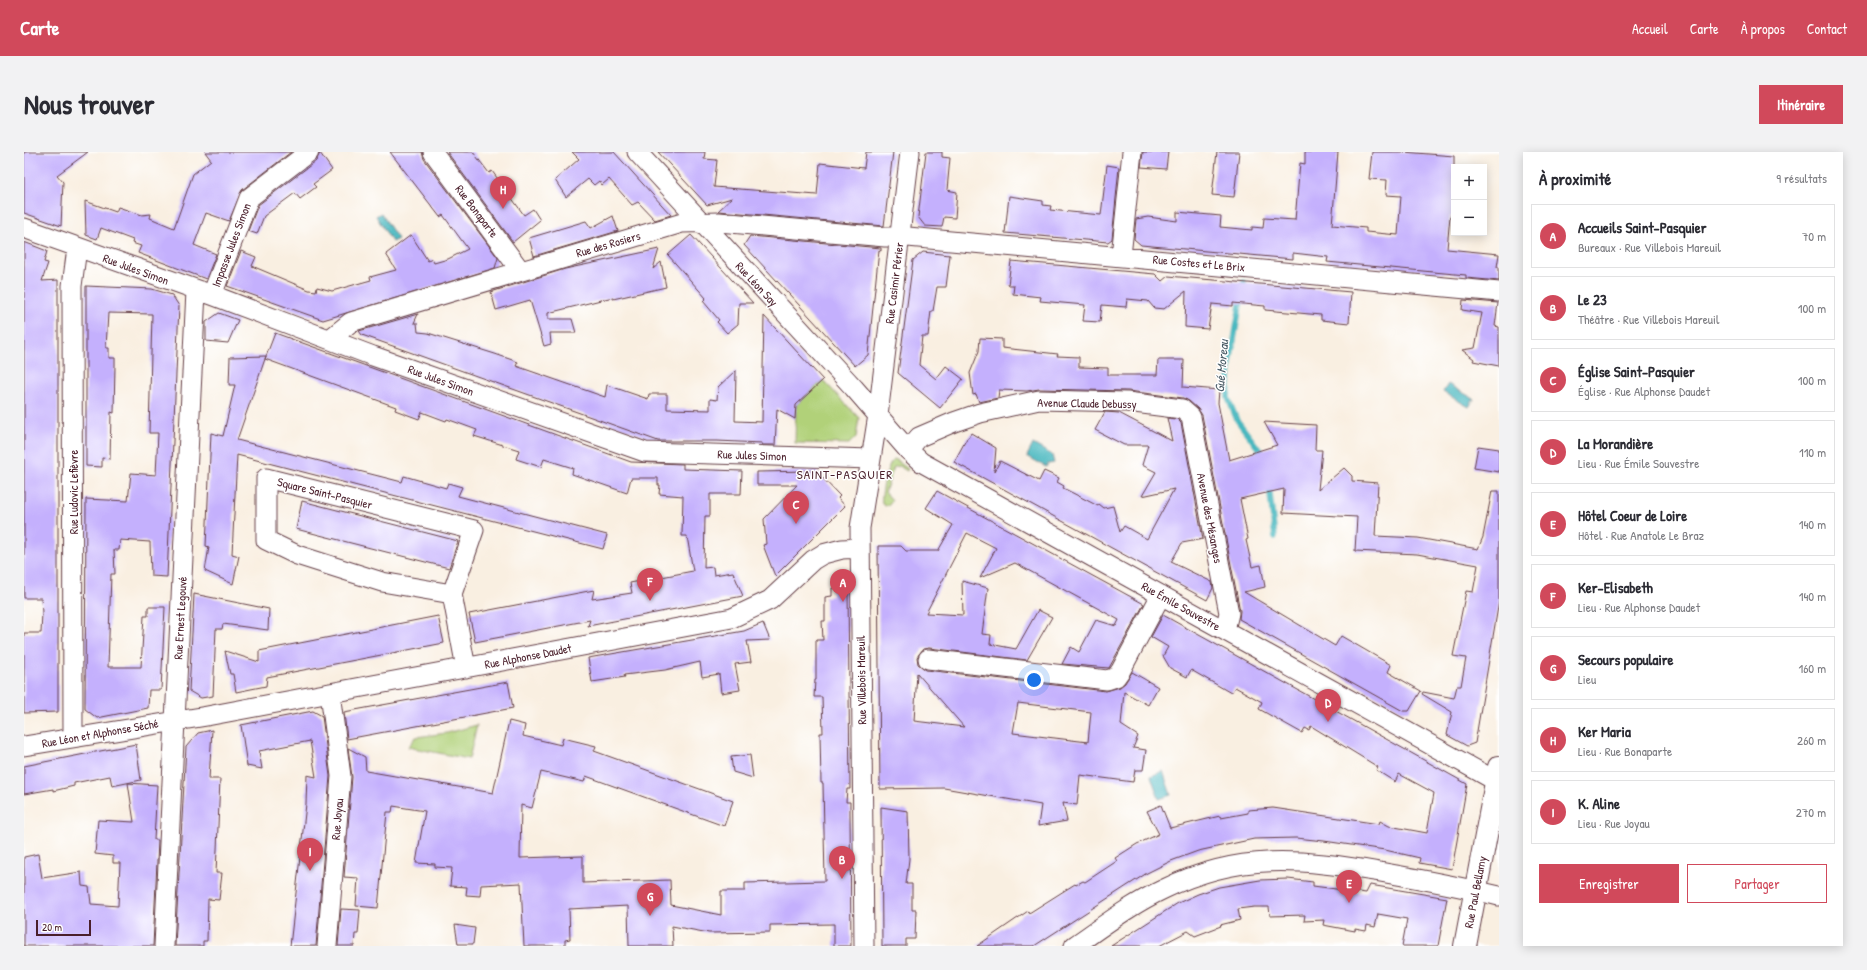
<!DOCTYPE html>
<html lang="fr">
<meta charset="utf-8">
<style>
:root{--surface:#fff;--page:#f2f2f3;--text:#2b2b33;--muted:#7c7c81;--line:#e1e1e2;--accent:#d1495b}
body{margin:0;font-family:"Patrick Hand",sans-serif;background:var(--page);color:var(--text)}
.controls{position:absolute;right:12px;top:12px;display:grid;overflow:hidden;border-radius:0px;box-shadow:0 2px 10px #0003}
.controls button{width:36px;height:36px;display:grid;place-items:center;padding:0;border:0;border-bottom:1px solid var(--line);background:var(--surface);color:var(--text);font:20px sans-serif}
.scale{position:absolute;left:12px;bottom:10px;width:55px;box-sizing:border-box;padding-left:4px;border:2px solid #4a1f2b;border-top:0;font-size:11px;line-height:14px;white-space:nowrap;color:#4a1f2b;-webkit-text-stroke:3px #fff;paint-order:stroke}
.you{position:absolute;left:1010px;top:528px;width:14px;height:14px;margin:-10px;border:3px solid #fff;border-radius:50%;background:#1a73e8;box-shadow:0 0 0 6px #1a73e833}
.badge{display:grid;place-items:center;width:26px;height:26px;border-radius:50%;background:var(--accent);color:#fff;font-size:13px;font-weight:700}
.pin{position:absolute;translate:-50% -33px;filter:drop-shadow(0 1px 2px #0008)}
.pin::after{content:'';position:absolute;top:21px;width:14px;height:12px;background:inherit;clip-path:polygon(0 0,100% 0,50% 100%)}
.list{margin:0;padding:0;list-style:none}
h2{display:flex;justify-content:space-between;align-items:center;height:52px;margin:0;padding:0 16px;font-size:17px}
h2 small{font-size:13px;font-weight:400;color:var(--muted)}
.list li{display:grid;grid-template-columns:26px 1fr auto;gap:12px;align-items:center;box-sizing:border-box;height:64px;margin:0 8px 8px;padding:0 8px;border:1px solid var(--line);border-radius:0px}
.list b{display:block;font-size:15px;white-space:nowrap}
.list p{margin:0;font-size:13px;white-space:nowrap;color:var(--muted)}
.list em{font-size:13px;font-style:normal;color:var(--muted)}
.actions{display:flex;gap:8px;padding:12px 16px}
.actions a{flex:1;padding:9px 0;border:1px solid var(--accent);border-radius:0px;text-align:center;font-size:14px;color:var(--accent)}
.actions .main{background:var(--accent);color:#fff}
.map{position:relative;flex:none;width:1475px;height:794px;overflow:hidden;border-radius:0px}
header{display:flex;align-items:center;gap:24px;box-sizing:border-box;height:56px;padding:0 20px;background:var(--accent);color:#fff}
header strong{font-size:19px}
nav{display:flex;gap:22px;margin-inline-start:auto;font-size:14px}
.intro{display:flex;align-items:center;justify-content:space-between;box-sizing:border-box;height:96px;padding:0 24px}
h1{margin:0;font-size:28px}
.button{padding:10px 18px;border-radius:0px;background:var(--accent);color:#fff;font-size:14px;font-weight:700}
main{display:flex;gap:24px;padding:0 24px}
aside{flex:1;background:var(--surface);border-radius:0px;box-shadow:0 2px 10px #0003}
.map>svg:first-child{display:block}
</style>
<header>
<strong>Carte</strong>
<nav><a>Accueil</a><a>Carte</a><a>À propos</a><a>Contact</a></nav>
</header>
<div class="intro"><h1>Nous trouver</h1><a class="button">Itinéraire</a></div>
<main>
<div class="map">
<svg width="1475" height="794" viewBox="0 0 1475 794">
<rect width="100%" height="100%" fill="#fff"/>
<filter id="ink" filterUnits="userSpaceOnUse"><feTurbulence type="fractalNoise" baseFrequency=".025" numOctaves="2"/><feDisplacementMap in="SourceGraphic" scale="8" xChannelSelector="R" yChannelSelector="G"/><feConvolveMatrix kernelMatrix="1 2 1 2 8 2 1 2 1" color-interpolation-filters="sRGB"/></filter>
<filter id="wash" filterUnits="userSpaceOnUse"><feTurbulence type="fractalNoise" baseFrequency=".012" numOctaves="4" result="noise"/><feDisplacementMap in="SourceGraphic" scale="16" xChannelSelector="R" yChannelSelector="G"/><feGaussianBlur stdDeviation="0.9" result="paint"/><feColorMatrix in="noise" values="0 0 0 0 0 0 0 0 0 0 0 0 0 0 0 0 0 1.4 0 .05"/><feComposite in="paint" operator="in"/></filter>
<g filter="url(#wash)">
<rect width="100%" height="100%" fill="#f9efe1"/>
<path fill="#b1d179" stroke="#7e7852" d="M 799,228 L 835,266 L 832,285 L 825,292 L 771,291 L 772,253 Z
M 871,307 L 884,317 L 883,319 L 875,314 L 870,315 L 861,340 L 868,348 L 864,353 L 861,354 L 858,352 C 856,344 863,310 871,307 Z
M 453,573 L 445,607 L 384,595 L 392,585 L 423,581 Z"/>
<path fill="#49b8bf" stroke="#4a6c75" d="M 357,61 L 374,87 L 368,90 L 352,64 Z
M 1424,232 L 1450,247 L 1445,255 L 1419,240 Z
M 1009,292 L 1028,303 L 1030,311 L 1024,312 L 1022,315 L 1003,304 Z
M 1139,619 L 1147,643 L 1135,647 L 1127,624 Z"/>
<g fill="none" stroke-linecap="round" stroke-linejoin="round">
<path stroke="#49b8bf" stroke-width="5.5" d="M 1220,130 L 1206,211 L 1204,246 L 1213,268 L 1240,304
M 1245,334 L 1251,385"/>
</g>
<g id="blocks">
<path fill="#c4b0fd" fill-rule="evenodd" d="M 0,0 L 64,0 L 33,23 L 39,30 L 37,74 L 0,61 Z
M 181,0 L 267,0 L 218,38 L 205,69 L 182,61 L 170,93 L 192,102 L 182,127 L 114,101 L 117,94 L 108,91 L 109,88 L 77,76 L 73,87 L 62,83 L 61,49 L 92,60 L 94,55 L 118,63 L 127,62 L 126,66 L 150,76 L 169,22 L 187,8 Z
M 366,0 L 398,0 L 400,7 L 474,106 L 471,116 L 299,168 L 203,134 L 217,99 L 232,105 L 228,114 L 285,138 L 292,139 L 293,135 L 308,139 L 347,128 L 346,125 L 372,118 L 362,102 L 387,83 L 404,109 L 408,107 L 410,111 L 424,107 L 444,97 L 419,63 L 416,65 Z
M 423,0 L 449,0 L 465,21 L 468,19 L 500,63 L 509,57 L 516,68 L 489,90 Z
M 548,0 L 590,0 L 647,63 L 631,68 L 614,50 L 608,53 L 585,27 L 578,33 L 575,29 L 570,33 L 564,27 L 542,45 L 531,28 L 555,7 Z
M 634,0 L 681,0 L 680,7 L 693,8 L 690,35 L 793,43 L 796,11 L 840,16 L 842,0 L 869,0 L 860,74 L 694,59 L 708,46 L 683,53 Z
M 902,0 L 918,0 L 918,5 L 926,6 L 923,38 L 933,40 L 931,66 L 920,65 L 918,75 L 901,74 L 894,65 Z
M 1119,0 L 1144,0 L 1142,17 L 1117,15 Z
M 1193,0 L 1215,0 L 1210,45 L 1188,43 Z
M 1281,0 L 1314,0 L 1308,73 L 1342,76 L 1342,80 L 1374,83 L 1377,44 L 1362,43 L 1363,28 L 1345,27 L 1348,0 L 1379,0 L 1430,4 L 1430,65 L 1426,64 L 1423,97 L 1475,102 L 1473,115 L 1475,115 L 1475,129 L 1442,126 L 1442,123 L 1420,121 L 1303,110 L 1304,105 L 1269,101 L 1269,107 L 1117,93 L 1110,87 L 1112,67 L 1124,65 L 1153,69 L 1153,60 L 1197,64 L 1196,75 L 1228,78 L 1228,75 L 1239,76 L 1240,66 L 1271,68 L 1276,11 L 1281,12 Z
M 296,1 L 308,18 L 289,32 L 292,35 L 276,47 L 271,41 L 240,64 L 233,82 L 224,79 L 234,53 L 292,9 Z
M 1083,13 L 1095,15 L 1088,87 L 1084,90 L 981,81 L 985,44 L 1019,49 L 1019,53 L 1027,54 L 1026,58 L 1077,63 Z
M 589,64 L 594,79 L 510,104 L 505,86 L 562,69 L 567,76 Z
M 667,83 L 729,151 L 715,151 L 714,172 L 703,181 L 693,170 L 695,168 L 679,149 L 682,146 L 644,103 Z
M 726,84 L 857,96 L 857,99 L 855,98 L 844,203 L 831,214 L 720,93 Z
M 0,90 L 23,99 L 20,110 L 24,111 L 18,129 L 34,128 L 34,560 L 0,561 L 0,481 L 17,481 L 18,461 L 17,446 L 0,446 Z
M 635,97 L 629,117 L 637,110 L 642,135 L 589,147 L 589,145 L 524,161 L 524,167 L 548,167 L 552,181 L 526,181 L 527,192 L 520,194 L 506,148 L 472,158 L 467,140 L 541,117 Z
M 899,100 L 926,103 L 922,135 L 913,135 L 909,159 L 907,159 L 904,184 L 898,184 L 895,213 L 912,227 L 922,214 L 939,227 L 916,256 L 874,221 L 889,108 Z
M 987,109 L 1131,122 L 1138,129 L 1144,124 L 1327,140 L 1325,171 L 1297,168 L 1297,163 L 1241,158 L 1241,154 L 1209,151 L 1209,154 L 1188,152 L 1184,177 L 1161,175 L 1162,139 L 1140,157 L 1130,156 L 1124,149 L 1103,147 L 1102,155 L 1078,153 L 1076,170 L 1059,169 L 1061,153 L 1016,149 L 1017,145 L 989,142 L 990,133 L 984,133 Z
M 62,134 L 128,137 L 148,143 L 155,154 L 143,425 L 127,424 L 126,390 L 96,388 L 95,398 L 90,398 L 91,422 L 87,422 L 84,515 L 117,515 L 120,464 L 124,464 L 124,455 L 141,455 L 137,538 L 125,538 L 124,556 L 73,566 L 61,557 L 62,347 L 104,349 L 107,321 L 132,323 L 134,281 L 125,281 L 128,162 L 84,161 L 82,196 L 85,196 L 85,206 L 91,206 L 91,213 L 90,261 L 87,260 L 86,307 L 78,306 L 78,315 L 62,314 Z
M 1439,148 L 1474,151 L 1471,174 L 1475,175 L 1475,214 L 1449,209 L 1450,207 L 1438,198 L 1451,196 L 1458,161 L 1438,158 Z
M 195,161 L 214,168 L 204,191 L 182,189 L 182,170 Z
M 394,162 L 390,171 L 393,171 L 394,180 L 404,181 L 471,202 L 494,210 L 492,214 L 581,245 L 583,233 L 624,247 L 625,242 L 643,242 L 643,257 L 686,258 L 686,247 L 693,248 L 694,235 L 712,218 L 711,269 L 738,270 L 740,164 L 799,228 L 772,253 L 771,267 L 753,257 L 751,293 L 738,293 L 738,291 L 693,289 L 634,289 L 338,183 L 335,179 Z
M 251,181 L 607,310 L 659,312 L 659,317 L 718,319 L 717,342 L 686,342 L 686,364 L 681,364 L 680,416 L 689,415 L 690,423 L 709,420 L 719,444 L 564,474 L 566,468 L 451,490 L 445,462 L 570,438 L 568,447 L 608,441 L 606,431 L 669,419 L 663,384 L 658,384 L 659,344 L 635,342 L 636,333 L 634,333 L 634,326 L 607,326 L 603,341 L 548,322 L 549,316 L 520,307 L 517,315 L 492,307 L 495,298 L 450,284 L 453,278 L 423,267 L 422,269 L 398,260 L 395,267 L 371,258 L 372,255 L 241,207 Z
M 956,186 L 978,187 L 978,196 L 1034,202 L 1033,204 L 1055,205 L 1055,215 L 1084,216 L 1084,223 L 1133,223 L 1134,208 L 1160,208 L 1159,235 L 1195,238 L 1194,251 L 1205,308 L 1253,293 L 1240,270 L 1292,273 L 1291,298 L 1298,298 L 1294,338 L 1320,316 L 1328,324 L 1328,329 L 1354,331 L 1351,384 L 1394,386 L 1454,397 L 1459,385 L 1468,339 L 1475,339 L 1475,449 L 1451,591 L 1443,594 L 1423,583 L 1428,560 L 1398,542 L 1399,540 L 1430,546 L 1433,534 L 1437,534 L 1442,506 L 1429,504 L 1442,439 L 1449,440 L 1454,413 L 1393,402 L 1331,399 L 1333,365 L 1259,361 L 1260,337 L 1216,347 L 1224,387 L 1222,388 L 1228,415 L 1237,413 L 1241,435 L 1220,440 L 1311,494 L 1317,484 L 1367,513 L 1364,520 L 1397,539 L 1385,559 L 1379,559 L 1215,467 L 1216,459 L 1178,263 L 1174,257 L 1165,249 L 1159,246 L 1104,239 L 1015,237 L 1003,239 L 975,238 L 974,246 L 955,250 L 952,242 L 949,243 L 946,221 L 955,199 Z
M 242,204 L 213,288 L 378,330 L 380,324 L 422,336 L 424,331 L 438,335 L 434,344 L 583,383 L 579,397 L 213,303 L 208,402 L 215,404 L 209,432 L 181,419 L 185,395 L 182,394 L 187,281 L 199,284 L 211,233 L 205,233 L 206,205 Z
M 1081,260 L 1095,261 L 1148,289 L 1143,266 L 1153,267 L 1157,271 L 1179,387 L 1158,391 L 1147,410 L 1188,430 L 1189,436 L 1183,448 L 930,310 L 943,286 L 944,286 L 947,281 L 972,296 L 970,320 L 976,309 L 1015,329 L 1020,319 L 1035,326 L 1033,330 L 1040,334 L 1039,336 L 1074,354 L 1075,352 L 1080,356 L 1089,354 L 1096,380 L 1100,374 L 1123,387 L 1150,337 L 1118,344 L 1132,320 L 1118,313 L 1124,293 L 1100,293 L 1071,278 Z
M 1454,294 L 1475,297 L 1475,320 L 1450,316 Z
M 790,317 L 816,344 L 814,346 L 821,354 L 751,424 L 739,393 L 742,392 L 740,367 L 773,333 L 733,333 L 733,320 L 787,319 Z
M 913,339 L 1120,452 L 1085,516 L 1038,512 L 1047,495 L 1055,500 L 1072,468 L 1092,474 L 1095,468 L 991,411 L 956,426 L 972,396 L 943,381 L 902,461 L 939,463 L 938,429 L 964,436 L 958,482 L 967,483 L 966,492 L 992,497 L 1014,458 L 1028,465 L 1003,508 L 905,496 L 899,497 L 893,505 L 894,512 L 902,518 L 1082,539 L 1096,535 L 1101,531 L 1108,520 L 1134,535 L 1124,553 L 1100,540 L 1097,573 L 1114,584 L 1109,596 L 1122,598 L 1119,618 L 1111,618 L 1109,630 L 1056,623 L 1053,653 L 1039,651 L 1043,669 L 1014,674 L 1017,653 L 920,636 L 856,637 L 854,394 L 877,394 L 882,399 L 914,399 L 929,373 L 902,356 ZM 893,521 L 940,575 L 890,569 ZM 994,551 L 1067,560 L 1064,590 L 989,581 Z
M 278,349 L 434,389 L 425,416 L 272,377 Z
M 808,436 L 824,436 L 826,637 L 823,637 L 822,650 L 826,650 L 826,661 L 827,794 L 810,794 L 810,772 L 746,773 L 746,780 L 685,781 L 648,774 L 649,794 L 605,794 L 604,754 L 545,757 L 546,787 L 541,788 L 541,794 L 500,794 L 497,731 L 457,733 L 456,744 L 442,743 L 443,735 L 426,734 L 428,716 L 411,715 L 411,712 L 392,711 L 401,659 L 369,654 L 368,660 L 363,660 L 354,756 L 332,754 L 334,726 L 320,725 L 328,625 L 324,596 L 341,605 L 342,619 L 469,641 L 485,569 L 501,573 L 499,584 L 537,593 L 539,586 L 572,594 L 570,599 L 709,649 L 700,674 L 562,624 L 560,630 L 517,620 L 508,656 L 497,653 L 496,706 L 559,704 L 559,731 L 646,728 L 647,753 L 697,763 L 697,739 L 721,739 L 721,731 L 801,729 L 799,631 L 797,631 L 796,581 L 799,581 L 798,545 L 790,545 L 791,528 L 792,528 L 792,488 L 799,488 L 798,469 L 801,469 L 801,445 L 808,444 Z
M 170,442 L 245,457 L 244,478 L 199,472 L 198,477 L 192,477 L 189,544 L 177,546 L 165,539 Z
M 1139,463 L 1443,632 L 1428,717 L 1395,711 L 1396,706 L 1361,698 L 1300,689 L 1272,686 L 1230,687 L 1174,699 L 1147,709 L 1123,721 L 1010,794 L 953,794 L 1004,759 L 1005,761 L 1051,732 L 1052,733 L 1059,729 L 1061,730 L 1093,709 L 1091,706 L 1113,692 L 1135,682 L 1123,659 L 1137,653 L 1146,676 L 1196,664 L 1197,666 L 1224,661 L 1224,658 L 1249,656 L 1355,672 L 1356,669 L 1365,674 L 1403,681 L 1410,641 L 1375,622 L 1371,630 L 1352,618 L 1354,615 L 1287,574 L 1285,578 L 1281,576 L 1278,581 L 1235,557 L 1238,550 L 1211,535 L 1207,541 L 1167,518 L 1163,525 L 1146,516 L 1139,504 L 1144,495 L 1127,485 Z
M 414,464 L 420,491 L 243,525 L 242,534 L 212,540 L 209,522 L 206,522 L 201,499 L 235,510 L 235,499 Z
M 739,471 L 746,488 L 723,489 L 727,510 L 711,512 L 716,538 L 697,541 L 695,522 L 678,525 L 676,510 L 641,518 L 600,523 L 601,525 L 568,530 L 564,506 L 720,479 Z
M 484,530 L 489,556 L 323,587 L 320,560 Z
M 289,559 L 298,564 L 306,624 L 292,794 L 266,794 L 282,652 L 283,623 L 292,625 L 286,589 L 235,599 L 238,617 L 223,614 L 217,573 Z
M 188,578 L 185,627 L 196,627 L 192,721 L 198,721 L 195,748 L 184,747 L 183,789 L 179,789 L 179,794 L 151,794 L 162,595 L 174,581 Z
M 112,592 L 117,628 L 88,634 L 86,624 L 50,631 L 50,634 L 29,639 L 29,637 L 0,642 L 0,614 Z
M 726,603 L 729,626 L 709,620 L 707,605 Z
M 104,631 L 133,633 L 130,688 L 134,688 L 129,794 L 0,794 L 0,705 L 14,702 L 18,726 L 57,720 L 58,734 L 65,735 L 67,752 L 94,754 L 96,711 L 89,711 L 89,704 L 71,702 L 74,668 L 110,670 Z
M 857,655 L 884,659 L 885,707 L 882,732 L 888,732 L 888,758 L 892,758 L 891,787 L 882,787 L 882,794 L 858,794 Z
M 1264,727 L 1289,730 L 1289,734 L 1342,741 L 1346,733 L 1423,746 L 1414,794 L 1378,794 L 1383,767 L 1354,762 L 1351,775 L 1343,773 L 1342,779 L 1331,777 L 1331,779 L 1299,773 L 1300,768 L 1280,769 L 1281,763 L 1246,764 L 1245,755 L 1230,755 L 1214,757 L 1216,768 L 1196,773 L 1197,774 L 1171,784 L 1164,779 L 1135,794 L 1087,794 L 1154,751 L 1174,742 L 1195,735 L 1236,728 Z
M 317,757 L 336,758 L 334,782 L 331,782 L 330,794 L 314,794 Z
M 431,773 L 451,776 L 449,792 L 434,792 Z"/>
</g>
</g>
<g filter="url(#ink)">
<use href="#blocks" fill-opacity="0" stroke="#643e46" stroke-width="1"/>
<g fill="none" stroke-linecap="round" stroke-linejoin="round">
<defs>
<path id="minor" d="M 409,0 L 496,118
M 613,0 L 830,236 L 884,298 L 897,310 L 1472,629
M 0,76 L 188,143 L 349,204 L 621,300 L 847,307
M 1097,104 L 1108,0
M 188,143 L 225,46 L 285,0
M 306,187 L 327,170 L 658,71 L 695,70 L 861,85 L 884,85 L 1475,140
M 884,298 L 895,285 L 930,270 L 956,261 L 1015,248 L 1103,250 L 1158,257 L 1167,265 L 1205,461 L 1201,478
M 428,442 L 450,378 L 242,326 L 242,388 L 273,403 L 358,430 L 428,442 L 442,516
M 904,507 L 1083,528 L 1092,525 L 1097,518 L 1137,443
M 49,585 L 48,134 L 53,96
M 0,594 L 183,564 L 708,466 L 746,448 L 789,408 L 799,402 L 818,397 L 836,396
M 140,794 L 172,139
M 303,794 L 317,624 L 306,541
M 840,794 L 836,376 L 854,263 L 886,0
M 1050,794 C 1079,774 1108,752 1140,737 C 1215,700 1277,707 1356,720 C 1396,727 1435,734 1475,744"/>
<path id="secondary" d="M 1441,794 L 1475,615"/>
</defs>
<use href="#minor" stroke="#643e46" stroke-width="21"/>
<use href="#secondary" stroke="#643e46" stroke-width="24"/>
<use href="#minor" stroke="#fff" stroke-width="19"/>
<use href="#secondary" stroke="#fff" stroke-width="22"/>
</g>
</g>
<g text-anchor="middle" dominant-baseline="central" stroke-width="3" stroke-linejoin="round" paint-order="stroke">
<g font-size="12" fill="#4a1f2b" stroke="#fff">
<text transform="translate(453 59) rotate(53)">Rue Bonaparte</text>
<text transform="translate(584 92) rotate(-16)">Rue des Rosiers</text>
<text transform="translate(207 93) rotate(-69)">Impasse Jules Simon</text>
<text transform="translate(1175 111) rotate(5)">Rue Costes et Le Brix</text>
<text transform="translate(112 117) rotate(20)">Rue Jules Simon</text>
<text transform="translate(870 131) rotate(-83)">Rue Casimir Périer</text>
<text transform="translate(733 132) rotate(47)">Rue Léon Say</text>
<text transform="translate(417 228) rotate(20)">Rue Jules Simon</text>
<text transform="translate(1063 251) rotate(1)">Avenue Claude Debussy</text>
<text transform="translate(728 303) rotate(2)">Rue Jules Simon</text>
<text transform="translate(49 340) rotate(-90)">Rue Ludovic Lefièvre</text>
<text transform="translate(301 341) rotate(14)">Square Saint-Pasquier</text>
<text transform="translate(1186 366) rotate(79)">Avenue des Mésanges</text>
<text transform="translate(1157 454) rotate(29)">Rue Émile Souvestre</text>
<text transform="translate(156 466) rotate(-87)">Rue Ernest Legouvé</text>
<text transform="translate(504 504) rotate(-11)">Rue Alphonse Daudet</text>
<text transform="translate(837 528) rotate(-91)">Rue Villebois Mareuil</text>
<text transform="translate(76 581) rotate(-10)">Rue Léon et Alphonse Séché</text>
<text transform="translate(313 667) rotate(-85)">Rue Joyau</text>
<text transform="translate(1451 740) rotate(-79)">Rue Paul Bellamy</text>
</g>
<g font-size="13" font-style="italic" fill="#4a5c66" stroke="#fff">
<text transform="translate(1197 214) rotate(-85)">Gué Moreau</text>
</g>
<g font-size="13" letter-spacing="1" fill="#4a1f2b" stroke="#fff">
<text x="821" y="322">SAINT-PASQUIER</text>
</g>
</g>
</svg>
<div class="controls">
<button>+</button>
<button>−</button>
</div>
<div class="scale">20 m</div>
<div class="you"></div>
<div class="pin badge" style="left:819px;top:450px">A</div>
<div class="pin badge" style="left:818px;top:727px">B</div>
<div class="pin badge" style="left:772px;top:372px">C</div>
<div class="pin badge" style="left:1304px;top:570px">D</div>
<div class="pin badge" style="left:1325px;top:751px">E</div>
<div class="pin badge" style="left:626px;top:449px">F</div>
<div class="pin badge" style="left:626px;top:764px">G</div>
<div class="pin badge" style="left:479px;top:57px">H</div>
<div class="pin badge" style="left:286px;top:719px">I</div>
</div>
<aside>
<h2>À proximité<small>9 résultats</small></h2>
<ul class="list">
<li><span class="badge">A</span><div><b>Accueils Saint-Pasquier</b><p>Bureaux · Rue Villebois Mareuil</p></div><em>70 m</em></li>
<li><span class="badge">B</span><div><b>Le 23</b><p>Théâtre · Rue Villebois Mareuil</p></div><em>100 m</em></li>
<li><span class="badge">C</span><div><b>Église Saint-Pasquier</b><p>Église · Rue Alphonse Daudet</p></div><em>100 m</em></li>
<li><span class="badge">D</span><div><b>La Morandière</b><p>Lieu · Rue Émile Souvestre</p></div><em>110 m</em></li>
<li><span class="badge">E</span><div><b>Hôtel Coeur de Loire</b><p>Hôtel · Rue Anatole Le Braz</p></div><em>140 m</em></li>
<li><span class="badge">F</span><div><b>Ker-Elisabeth</b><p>Lieu · Rue Alphonse Daudet</p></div><em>140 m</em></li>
<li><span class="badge">G</span><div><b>Secours populaire</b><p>Lieu</p></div><em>160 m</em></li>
<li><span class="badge">H</span><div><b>Ker Maria</b><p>Lieu · Rue Bonaparte</p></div><em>260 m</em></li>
<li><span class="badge">I</span><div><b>K. Aline</b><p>Lieu · Rue Joyau</p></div><em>270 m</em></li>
</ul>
<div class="actions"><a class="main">Enregistrer</a><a>Partager</a></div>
</aside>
</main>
